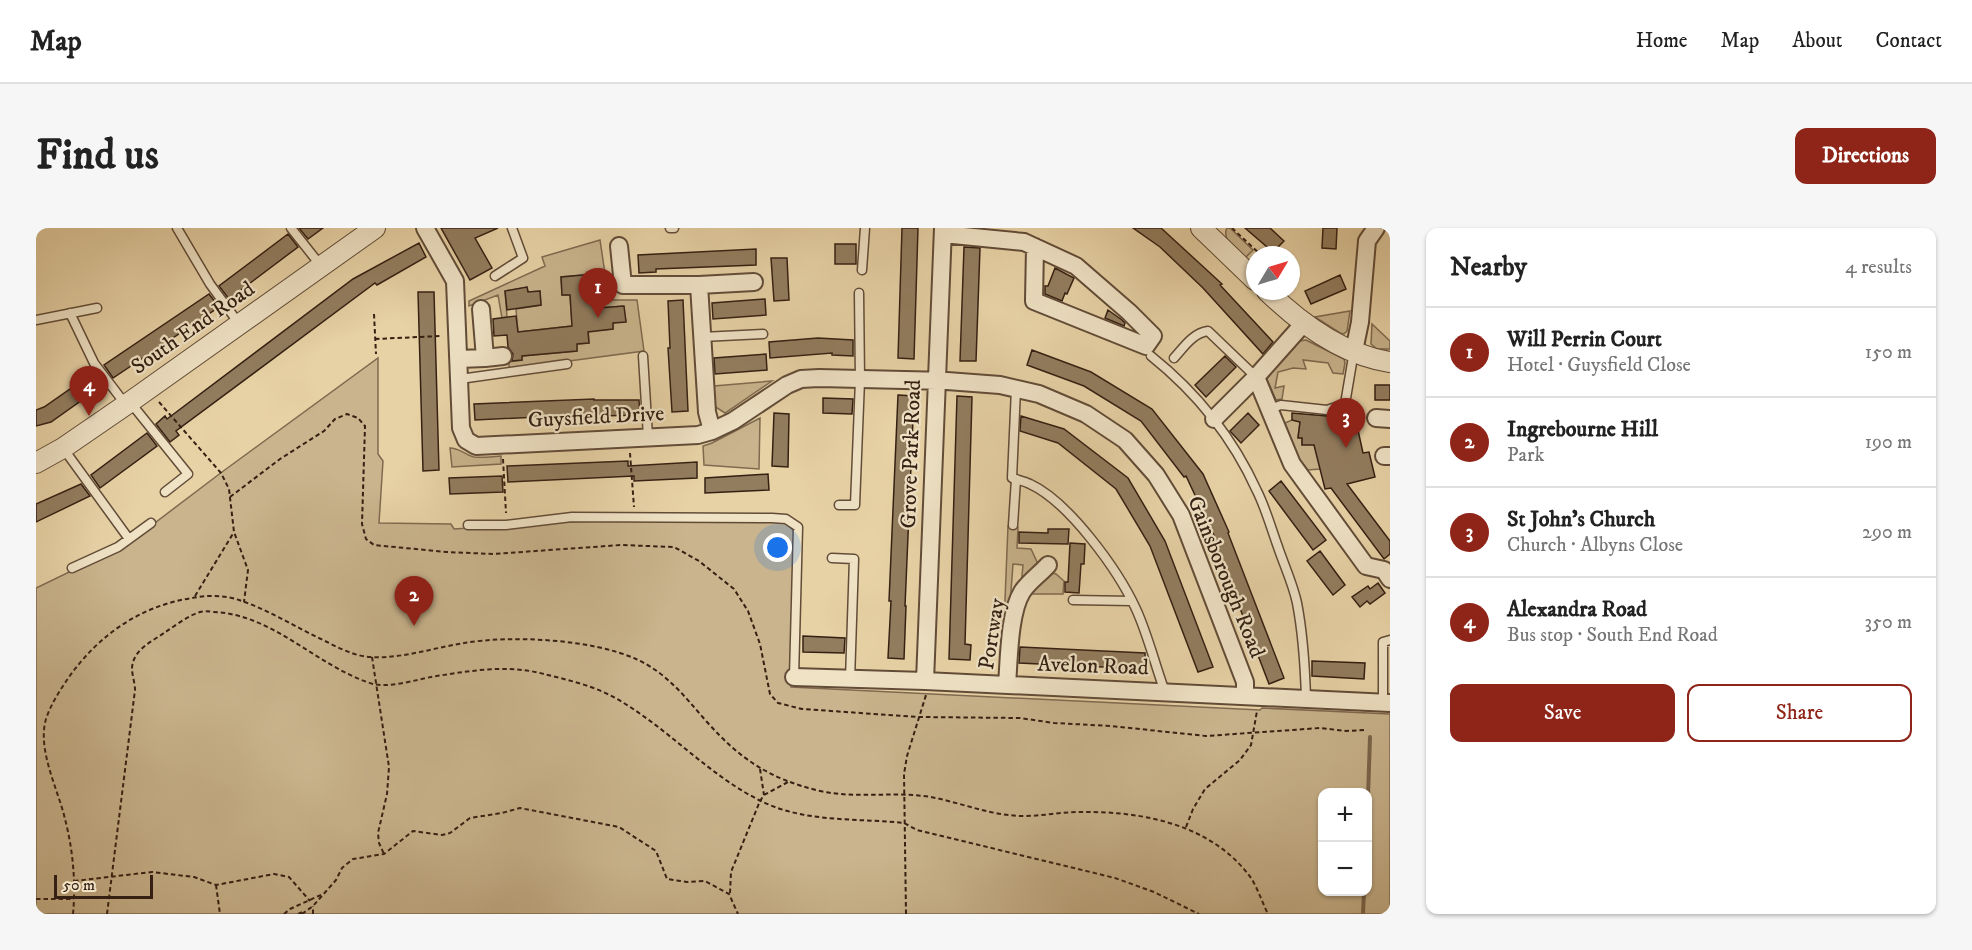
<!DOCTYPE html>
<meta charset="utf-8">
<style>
:root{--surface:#fff;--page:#f6f6f6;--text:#222;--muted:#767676;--line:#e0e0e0;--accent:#8f2418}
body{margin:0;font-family:"IM FELL DW Pica",serif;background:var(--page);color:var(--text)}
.controls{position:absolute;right:18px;bottom:18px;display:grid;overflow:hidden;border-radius:12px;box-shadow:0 2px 4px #0004}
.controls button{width:54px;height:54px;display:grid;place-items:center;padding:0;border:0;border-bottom:2px solid var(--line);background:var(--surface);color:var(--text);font:30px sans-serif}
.compass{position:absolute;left:1210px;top:18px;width:54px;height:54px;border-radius:50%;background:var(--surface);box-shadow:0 2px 4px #0004;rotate:52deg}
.scale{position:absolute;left:18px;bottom:15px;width:99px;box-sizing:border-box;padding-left:6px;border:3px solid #352013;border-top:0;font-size:16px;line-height:21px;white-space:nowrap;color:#352013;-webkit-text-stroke:4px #efe2c5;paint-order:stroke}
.you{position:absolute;left:742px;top:320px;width:21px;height:21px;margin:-15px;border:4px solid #fff;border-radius:50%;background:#1a73e8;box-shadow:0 0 0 9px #1a73e833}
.badge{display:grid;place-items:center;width:39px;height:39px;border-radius:50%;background:var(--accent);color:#fff;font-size:20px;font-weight:700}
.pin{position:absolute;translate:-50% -50px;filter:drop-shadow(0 2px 3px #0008)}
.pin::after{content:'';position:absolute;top:32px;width:21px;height:18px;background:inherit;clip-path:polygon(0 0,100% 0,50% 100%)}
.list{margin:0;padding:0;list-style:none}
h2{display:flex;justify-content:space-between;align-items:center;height:78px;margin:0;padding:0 24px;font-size:26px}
h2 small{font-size:20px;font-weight:400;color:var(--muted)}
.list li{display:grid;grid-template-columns:39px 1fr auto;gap:18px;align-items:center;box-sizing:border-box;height:90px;padding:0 24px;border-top:2px solid var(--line)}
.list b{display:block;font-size:22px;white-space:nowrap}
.list p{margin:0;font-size:20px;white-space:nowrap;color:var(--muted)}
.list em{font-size:20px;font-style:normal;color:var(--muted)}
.actions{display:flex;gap:12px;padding:18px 24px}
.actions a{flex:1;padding:14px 0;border:2px solid var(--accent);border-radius:12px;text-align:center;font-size:21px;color:var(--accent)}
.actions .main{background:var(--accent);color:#fff}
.map{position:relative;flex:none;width:1354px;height:686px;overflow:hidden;border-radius:12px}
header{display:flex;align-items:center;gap:36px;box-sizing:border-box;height:84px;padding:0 30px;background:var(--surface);border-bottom:2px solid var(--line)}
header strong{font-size:28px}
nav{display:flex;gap:33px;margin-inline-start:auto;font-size:21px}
.intro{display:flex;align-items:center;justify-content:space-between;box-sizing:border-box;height:144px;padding:0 36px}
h1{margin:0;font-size:42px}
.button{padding:15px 27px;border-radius:12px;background:var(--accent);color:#fff;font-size:21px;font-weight:700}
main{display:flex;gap:36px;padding:0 36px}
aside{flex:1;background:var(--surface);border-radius:12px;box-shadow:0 2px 4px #0004}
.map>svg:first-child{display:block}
</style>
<header>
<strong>Map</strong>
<nav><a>Home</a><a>Map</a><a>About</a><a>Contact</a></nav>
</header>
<div class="intro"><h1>Find us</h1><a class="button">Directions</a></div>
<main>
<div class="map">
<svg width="1354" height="686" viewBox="0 0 1354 686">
<rect width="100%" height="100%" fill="#e7d2a6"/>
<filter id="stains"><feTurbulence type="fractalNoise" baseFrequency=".00333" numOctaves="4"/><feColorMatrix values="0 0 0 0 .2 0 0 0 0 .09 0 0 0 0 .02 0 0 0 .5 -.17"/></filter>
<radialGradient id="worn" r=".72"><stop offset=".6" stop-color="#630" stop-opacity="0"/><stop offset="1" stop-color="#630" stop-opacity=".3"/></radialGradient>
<path fill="#c9b48d" stroke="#7f6a50" stroke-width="1.5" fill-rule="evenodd" d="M 1194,0 L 1217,22 L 1209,30 C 1201,22 1185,12 1191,0 Z
M 564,12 L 573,72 L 601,72 L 608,123 L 473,141 L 473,134 L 486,132 L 486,128 L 541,123 L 541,116 L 553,115 L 552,98 L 564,102 L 577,101 L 577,95 L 590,93 L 587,78 L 550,81 L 561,68 L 558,46 L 525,49 L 526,67 L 534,67 L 536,98 L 482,104 L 480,81 L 505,77 L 504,63 L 492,64 L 491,59 L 469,63 L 471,89 L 466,90 L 462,67 L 433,78 L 433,73 L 509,38 L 506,29 Z
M 1314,83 L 1311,103 L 1308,106 L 1304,105 L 1279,89 Z
M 1336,96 L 1354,113 L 1354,121 L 1341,121 L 1335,116 Z
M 1270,112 L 1308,131 L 1309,135 L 1307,146 L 1297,145 L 1292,135 L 1267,132 L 1270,141 L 1257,140 L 1242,144 L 1239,160 L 1248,158 L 1246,171 L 1240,172 L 1230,149 L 1263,113 Z
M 342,130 L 342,226 L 347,233 L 343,295 L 415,296 L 418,301 L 505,295 L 563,293 L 749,294 L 759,304 L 755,459 L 1224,482 L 1226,480 L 1354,486 L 1354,686 L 0,686 L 0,360 L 91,316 L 186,244 ZM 1286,564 L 1332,564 L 1332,664 L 1286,664 Z
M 736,153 L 689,185 L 678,178 L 678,158 Z
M 724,190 L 723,241 L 668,237 L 667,218 L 676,215 Z
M 1256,192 L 1264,194 L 1262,209 L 1266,210 L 1266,216 L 1279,203 L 1284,241 L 1272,242 L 1262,229 L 1249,195 Z
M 414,220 C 424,220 429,227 438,229 C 446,230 456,229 465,228 L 465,236 L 416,239 Z
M 972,298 L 982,299 L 981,320 L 995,321 L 1002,336 L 985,358 L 987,337 L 977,336 L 974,377 L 966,445 Z
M 1016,345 L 1020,346 L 1028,353 L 1027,366 L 995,366 L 995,362 Z"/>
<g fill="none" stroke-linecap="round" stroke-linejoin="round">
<path stroke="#7b664d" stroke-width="4" d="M 1332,569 L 1334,509
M 1327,686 L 1328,664"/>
</g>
<path fill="#927d5f" stroke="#352013" stroke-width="1.5" d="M 263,0 L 287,0 L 272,11 Z
M 405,0 L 462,0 L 439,10 L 456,40 L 434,52 Z
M 866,0 L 882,0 L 878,131 L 862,130 Z
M 1097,0 L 1125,0 L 1186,56 L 1184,57 L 1237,114 L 1227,126 L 1167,60 L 1124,19 Z
M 1209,0 L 1234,0 L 1248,13 L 1237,24 Z
M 1287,0 L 1301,0 L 1300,21 L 1286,20 Z
M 252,6 L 262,19 L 193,71 L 183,58 Z
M 383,15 L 390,29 L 341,57 L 339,55 L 140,203 L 143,207 L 134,214 L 120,196 L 129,188 L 131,191 L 317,51 Z
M 799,16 L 820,16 L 820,36 L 799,36 Z
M 928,19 L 944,20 L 940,133 L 924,133 Z
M 720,21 L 720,37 L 620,41 L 620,44 L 603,45 L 602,27 Z
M 735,30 L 751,30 L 753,72 L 738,73 Z
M 1019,40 L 1038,50 L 1031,66 L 1029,65 L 1026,73 L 1009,66 L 1009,58 L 1012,58 Z
M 558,46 L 562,80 L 588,78 L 590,94 L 577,95 L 577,101 L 552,104 L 553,115 L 541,116 L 541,123 L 486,128 L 486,132 L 476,133 L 477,126 L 472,119 L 471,107 L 458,108 L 457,91 L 480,88 L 482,104 L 536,98 L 534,67 L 526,67 L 525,49 Z
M 1304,47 L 1310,61 L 1275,76 L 1269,63 Z
M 491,59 L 492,64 L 504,63 L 505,77 L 471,82 L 469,63 Z
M 382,64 L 398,64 L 403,242 L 387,243 Z
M 173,66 L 183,79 L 77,150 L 68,137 Z
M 729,71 L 730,87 L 677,91 L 676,75 Z
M 647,72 L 652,183 L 636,184 L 632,120 L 634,120 L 632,73 Z
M 1072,82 L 1086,92 L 1089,95 L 1088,98 L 1069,90 Z
M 782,110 L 817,112 L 817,128 L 796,127 L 796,125 L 734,130 L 733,114 Z
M 996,122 L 1055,144 L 1116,181 L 1167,246 L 1193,304 L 1192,305 L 1248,450 L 1233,456 L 1179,315 L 1181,314 L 1150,248 L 1148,249 L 1105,193 L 1048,158 L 991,137 Z
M 730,126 L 731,142 L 679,146 L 678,130 Z
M 1189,128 L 1200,139 L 1170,169 L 1159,157 Z
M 57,145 L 67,157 L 15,194 L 0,198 L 0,182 L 8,179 Z
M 1339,157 L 1354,157 L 1354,172 L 1339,172 Z
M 862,167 L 878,168 L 869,378 L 870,378 L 868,431 L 852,430 L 855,373 L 853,373 Z
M 921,168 L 936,169 L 929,416 L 935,417 L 934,432 L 913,431 Z
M 787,170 L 817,171 L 816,186 L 787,185 Z
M 558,171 L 558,172 L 603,172 L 604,187 L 564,188 L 564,186 L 439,192 L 438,176 Z
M 1318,184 L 1327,225 L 1333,224 L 1339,249 L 1311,256 L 1354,313 L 1354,326 L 1348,331 L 1295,260 L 1289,261 L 1278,217 L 1266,217 L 1266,210 L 1262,210 L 1264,194 L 1256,192 L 1256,185 L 1291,188 Z
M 738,185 L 753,186 L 752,239 L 736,238 Z
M 1212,185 L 1223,197 L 1205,215 L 1194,203 Z
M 985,188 L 1028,201 L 1092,250 L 1129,313 L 1177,439 L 1162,444 L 1114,318 L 1080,261 L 1022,215 L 984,203 Z
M 111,205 L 121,218 L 64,260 L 55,247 Z
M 592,233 L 592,238 L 661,234 L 661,250 L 598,253 L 598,248 L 472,254 L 471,238 Z
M 732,246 L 733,262 L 669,265 L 669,250 Z
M 466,248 L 467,264 L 414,266 L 413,250 Z
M 1245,253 L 1290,312 L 1277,322 L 1233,263 Z
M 45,256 L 54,268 L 0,294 L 0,276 Z
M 1012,301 L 1033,301 L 1032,316 L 983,315 L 983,304 L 1012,305 Z
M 1034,315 L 1049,316 L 1048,336 L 1045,336 L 1043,365 L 1029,364 L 1029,354 L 1032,354 Z
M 1284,323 L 1309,357 L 1297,367 L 1271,333 Z
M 1342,355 L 1349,365 L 1334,376 L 1331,373 L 1324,379 L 1316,369 L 1332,358 L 1334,361 Z
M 767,408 L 809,410 L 808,425 L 767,424 Z
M 984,419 L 1109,425 L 1109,441 L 983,435 Z
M 1276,433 L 1329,435 L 1328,451 L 1276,448 Z"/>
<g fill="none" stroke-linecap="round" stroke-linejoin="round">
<defs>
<path id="service" d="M 141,0 L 174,56 L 204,97
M 255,0 L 285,38
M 634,0 L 638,0
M 826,42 L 829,0
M 459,48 L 487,30 L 476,0
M 34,85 L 58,135 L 90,177
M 0,92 L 61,80
M 666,109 L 727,106
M 607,128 L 612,209
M 1115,128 C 1160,164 1197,210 1221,263 C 1230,281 1235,300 1242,319 C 1248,337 1257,356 1261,375 C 1267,406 1269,438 1270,470
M 1138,130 C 1148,119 1157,105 1172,103 L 1220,149
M 424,151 L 531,136
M 980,161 L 976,250 C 982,252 988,253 994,256 C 1033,274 1082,342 1100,381 C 1112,407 1119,437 1129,464
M 94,174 L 152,246 L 129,264
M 1233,181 L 1245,177 L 1291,182 L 1309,176 L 1318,123
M 27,220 L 93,311
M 803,277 L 819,277 L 824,152 L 823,65
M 432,297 L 470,297 L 536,289 L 736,290 L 750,291 L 762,299 L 758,449
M 977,297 L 980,251
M 796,330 L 818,331 L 814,452
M 36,340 L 82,319 L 115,295
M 1037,372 L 1096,373
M 1347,475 L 1347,414 L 1354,412"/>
<path id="minor" d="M 389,0 L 419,53 L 425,200 L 430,212 L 440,218 L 662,207 L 676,203 L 697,193 L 751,157 L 765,151 L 783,150 L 911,153 L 964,157 L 1003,166 L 1050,186 L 1089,212 L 1120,247 L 1145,287 L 1209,454 L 1209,467
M 907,6 L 988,14 L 1040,38 L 1093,84 L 1117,108 L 1110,118 L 998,73 L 999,19
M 583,18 L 587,57 L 663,57 L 718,54
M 663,57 L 671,184 L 676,203
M 1318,123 L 1324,94 L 1331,13 L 1340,0
M 449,130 L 467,128
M 423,131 L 449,130 L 445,81
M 1220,149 L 1256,236 L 1330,338 L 1348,342 L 1354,351
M 1340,190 L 1354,191
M 1178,191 L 1220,149 L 1268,95
M 1348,228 L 1354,228
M 758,449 L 889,453 L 1354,475
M 889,453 L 907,0
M 971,457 C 973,432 973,385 986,364 C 992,354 1004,346 1012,337"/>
<path id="tertiary" d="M 1165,0 L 1219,52
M 1231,63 C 1264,95 1306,127 1354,134
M 0,235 L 27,220 L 94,174 L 339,0"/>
</defs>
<use href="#service" stroke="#624c38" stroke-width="11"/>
<use href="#minor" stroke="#624c38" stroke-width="20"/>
<use href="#tertiary" stroke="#624c38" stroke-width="22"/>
<path stroke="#352013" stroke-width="2" stroke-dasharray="4.5 3" stroke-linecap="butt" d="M 1196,0 L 1225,27
M 338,86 L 340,126
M 339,111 L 405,108
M 123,174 L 185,245 L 193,261 L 198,304 L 212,342 L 208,374
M 594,225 L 598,279
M 467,231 L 470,285
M 194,269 L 244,231 L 288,203 L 299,191 L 311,186 L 322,190 L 329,198 L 326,296 L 330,311 L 338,317 L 410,324 L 457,326 L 585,317 L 638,319 L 663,333 L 698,361 L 712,383 L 724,416 L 734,466 L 742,475 L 766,481 L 883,489 L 984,490 L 1018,495 L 1075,498 L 1170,508 L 1284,500 L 1310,503 L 1329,502
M 159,368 L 198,304
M 336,429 L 353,539 L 351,566 L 342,605 L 343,615 L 348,626
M 724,541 L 728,567
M 1150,599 L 1157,581 L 1169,561 L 1204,532 L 1215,517 L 1221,483
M 38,653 L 116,644 L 158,649 L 180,657 L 238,646 L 253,649 L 274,673
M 180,657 L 184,686
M 694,665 L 695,644 L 724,573 L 728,567 L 752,554
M 0,671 L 38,671
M 37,686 C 40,655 37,622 29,591 C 22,561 1,522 10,491 C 15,476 24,462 33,449 C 63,407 104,378 156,370 C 171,367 188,367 203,372 C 233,382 261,400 289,413 C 303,420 318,428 334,429 C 365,431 397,420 428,415 C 476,407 555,411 600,431 C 631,445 649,469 671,494 C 705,532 734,551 784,563 C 820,571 858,563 895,569 C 926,575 956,588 988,588 C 1007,588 1025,584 1044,584 C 1106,583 1176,596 1215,650 C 1222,661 1226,674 1232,686
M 71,686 L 99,462 C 99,455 96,447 96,440 C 97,422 115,414 128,405 C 139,398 151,388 164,384 C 168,383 172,383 177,384 C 238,386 281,439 337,456 C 352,460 380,452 395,449 C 432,443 471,436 508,446 C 532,452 559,458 581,471 C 632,500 672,547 725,573 C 769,595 821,590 868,595 L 881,602 L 1079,650 L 1118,664 L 1163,686
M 248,686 L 254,681 L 287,666
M 262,686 L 269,683
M 266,686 L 277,678 L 300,652 L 306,640 L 317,631 L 348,626 L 377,603 L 406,607 L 414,605 L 434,590 L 466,585 L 484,580 L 583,599 L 620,623 L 631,651 L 651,654 L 669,653 L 693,666 L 702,686
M 277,686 L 277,678
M 870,686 L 868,546 L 871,528 L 890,467"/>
<use href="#service" stroke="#efe2c5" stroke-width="8"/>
<use href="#minor" stroke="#efe2c5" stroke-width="16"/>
<use href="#tertiary" stroke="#efe2c5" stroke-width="20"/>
</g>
<g text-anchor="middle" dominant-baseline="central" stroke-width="4.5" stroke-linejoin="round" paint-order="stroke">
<g font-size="22" fill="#352013" stroke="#efe2c5">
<text transform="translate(157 100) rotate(-35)">South End Road</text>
<text transform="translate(560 189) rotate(-3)">Guysfield Drive</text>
<text transform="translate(875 226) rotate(-88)">Grove Park Road</text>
<text transform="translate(1190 349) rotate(68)">Gainsborough Road</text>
<text transform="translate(956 406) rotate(-81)">Portway</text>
<text transform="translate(1057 438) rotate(2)">Avelon Road</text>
</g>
</g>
<rect width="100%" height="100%" filter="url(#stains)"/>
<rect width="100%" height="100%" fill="url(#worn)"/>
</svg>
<div class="controls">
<button>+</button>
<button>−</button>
</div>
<svg class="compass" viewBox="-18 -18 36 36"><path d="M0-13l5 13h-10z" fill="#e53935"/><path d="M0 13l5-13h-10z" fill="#767676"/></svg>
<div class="scale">50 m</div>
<div class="you"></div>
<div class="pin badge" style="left:562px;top:90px">1</div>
<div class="pin badge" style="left:378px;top:398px">2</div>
<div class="pin badge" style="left:1310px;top:220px">3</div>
<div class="pin badge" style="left:53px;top:188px">4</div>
</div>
<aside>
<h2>Nearby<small>4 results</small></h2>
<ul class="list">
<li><span class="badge">1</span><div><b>Will Perrin Court</b><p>Hotel · Guysfield Close</p></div><em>150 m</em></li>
<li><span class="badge">2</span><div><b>Ingrebourne Hill</b><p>Park</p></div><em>190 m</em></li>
<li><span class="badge">3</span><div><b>St John's Church</b><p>Church · Albyns Close</p></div><em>290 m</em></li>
<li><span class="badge">4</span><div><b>Alexandra Road</b><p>Bus stop · South End Road</p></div><em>350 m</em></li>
</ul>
<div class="actions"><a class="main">Save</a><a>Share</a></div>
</aside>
</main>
